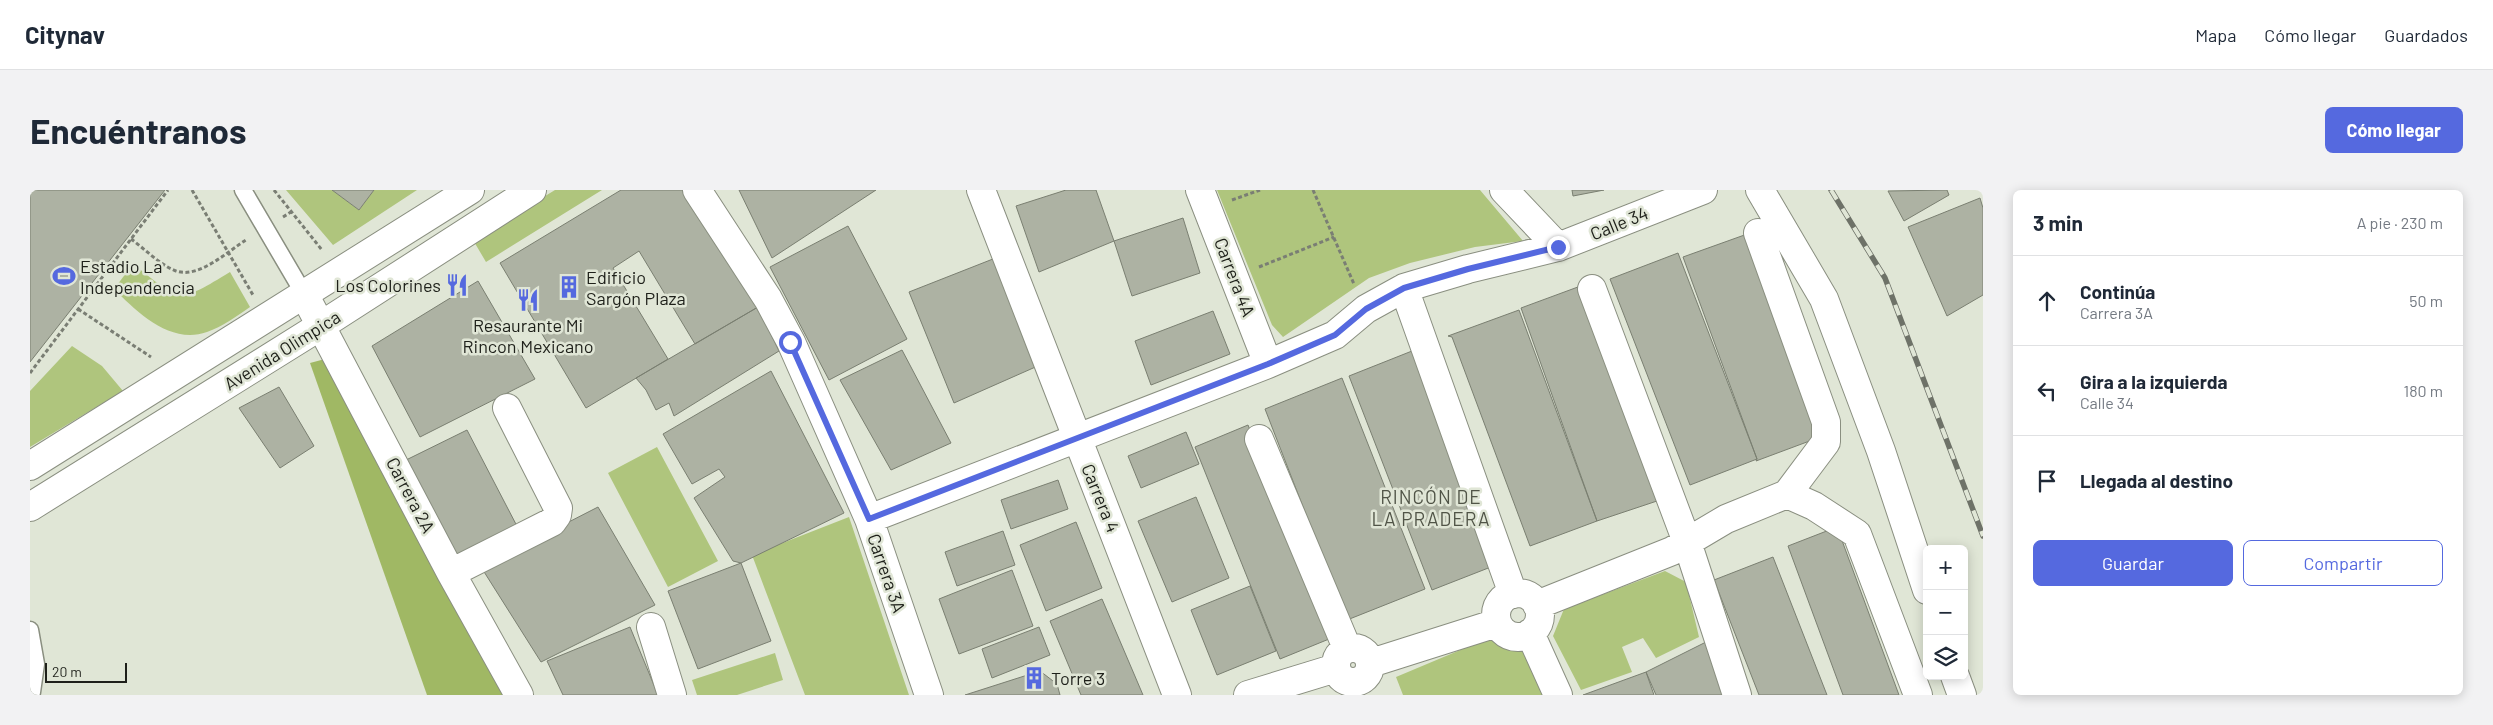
<!DOCTYPE html>
<html lang="es">
<meta charset="utf-8">
<style>
:root{--surface:#fff;--page:#f2f2f3;--text:#1f2937;--muted:#747a83;--line:#e0e1e3;--accent:#5569df}
body{margin:0;font-family:Barlow,sans-serif;background:var(--page);color:var(--text)}
.controls{position:absolute;right:15px;bottom:15px;display:grid;overflow:hidden;border-radius:8px;box-shadow:0 2px 12px #0003}
.controls button{width:45px;height:45px;display:grid;place-items:center;padding:0;border:0;border-bottom:1px solid var(--line);background:var(--surface);color:var(--text);font:25px sans-serif}
.scale{position:absolute;left:15px;bottom:12px;width:82px;box-sizing:border-box;padding-left:5px;border:2px solid #1e201a;border-top:0;font-size:14px;line-height:18px;white-space:nowrap;color:#1e201a;-webkit-text-stroke:4px #e0e6d6;paint-order:stroke}
.stop{position:absolute;width:15px;height:15px;margin:-11px;border:4px solid #5569df;border-radius:50%;background:#fff}
.stop.end{background:#5569df;border-color:#fff;box-shadow:0 1px 5px #0008}
.list{margin:0;padding:0;list-style:none}
h2{display:flex;justify-content:space-between;align-items:center;height:65px;margin:0;padding:0 20px;font-size:21px}
h2 small{font-size:16px;font-weight:400;color:var(--muted)}
.list li{display:grid;grid-template-columns:32px 1fr auto;gap:15px;align-items:center;box-sizing:border-box;height:90px;padding:0 20px;border-top:1px solid var(--line)}
.list b{display:block;font-size:19px;white-space:nowrap}
.list p{margin:0;font-size:16px;white-space:nowrap;color:var(--muted)}
.list em{font-size:16px;font-style:normal;color:var(--muted)}
.actions{display:flex;gap:10px;padding:15px 20px}
.actions a{flex:1;padding:11px 0;border:1px solid var(--accent);border-radius:8px;text-align:center;font-size:18px;color:var(--accent)}
.actions .main{background:var(--accent);color:#fff}
.icon{flex:none;width:28px;height:28px;fill:none;stroke:currentColor;stroke-width:2;stroke-linecap:round;stroke-linejoin:round}
.map{position:relative;flex:none;width:1953px;height:505px;overflow:hidden;border-radius:8px}
header{display:flex;align-items:center;gap:30px;box-sizing:border-box;height:70px;padding:0 25px;background:var(--surface);border-bottom:1px solid var(--line)}
header strong{font-size:24px}
nav{display:flex;gap:28px;margin-inline-start:auto;font-size:18px}
.intro{display:flex;align-items:center;justify-content:space-between;box-sizing:border-box;height:120px;padding:0 30px}
h1{margin:0;font-size:35px}
.button{padding:12px 22px;border-radius:8px;background:var(--accent);color:#fff;font-size:18px;font-weight:700}
main{display:flex;gap:30px;padding:0 30px}
aside{flex:1;background:var(--surface);border-radius:8px;box-shadow:0 2px 12px #0003}
.map>svg:first-child{display:block}
</style>
<header>
<strong>Citynav</strong>
<nav><a>Mapa</a><a>Cómo llegar</a><a>Guardados</a></nav>
</header>
<div class="intro"><h1>Encuéntranos</h1><a class="button">Cómo llegar</a></div>
<main>
<div class="map">
<svg width="1953" height="505" viewBox="0 0 1953 505">
<rect width="100%" height="100%" fill="#e0e6d6"/>
<path fill="#afc57d" d="M 256,0 L 302,0 L 329,20 L 344,0 L 387,0 L 303,55 Z
M 525,0 L 572,0 L 456,72 L 443,50 Z
M 1187,0 L 1450,0 L 1493,51 L 1445,57 L 1380,73 L 1339,88 L 1253,147 L 1242,135 Z
M 103,74 C 151,111 146,115 200,82 L 220,117 C 207,126 192,137 177,142 C 140,155 107,122 84,99 Z
M 42,156 L 72,176 L 93,201 L 0,257 L 0,201 Z
M 627,257 L 688,371 L 638,397 L 578,283 Z
M 819,327 L 879,505 L 775,505 L 722,365 Z
M 1635,381 L 1656,392 L 1669,447 L 1626,468 L 1613,448 L 1592,457 L 1602,482 L 1551,500 L 1523,446 L 1534,419 Z
M 1466,445 L 1497,459 L 1515,505 L 1373,505 L 1366,487 Z
M 745,463 L 753,490 L 707,505 L 667,505 L 662,490 Z"/>
<path fill="#a0b864" d="M 295,169 L 487,505 L 397,505 L 280,173 Z"/>
<path fill="#adb2a3" stroke="#7a7f71" d="M 0,0 L 135,0 L 0,172 Z
M 302,0 L 344,0 L 329,20 Z
M 591,0 L 659,0 L 728,117 L 665,154 L 609,61 L 583,78 L 638,169 L 556,218 L 470,73 Z
M 709,0 L 846,0 L 742,68 Z
M 1036,0 L 1066,0 L 1084,51 L 1009,82 L 986,16 Z
M 1542,0 L 1574,0 L 1543,6 Z
M 1917,0 L 1919,5 L 1874,31 L 1858,1 Z
M 1950,8 L 1953,18 L 1953,105 L 1917,126 L 1878,37 Z
M 1153,28 L 1170,83 L 1102,106 L 1084,51 Z
M 818,36 L 877,149 L 799,190 L 740,77 Z
M 1720,43 L 1793,246 L 1726,271 L 1727,269 L 1653,67 Z
M 1648,63 L 1727,269 L 1660,295 L 1580,89 Z
M 968,67 L 1010,175 L 924,213 L 879,102 Z
M 448,91 L 505,189 L 390,247 L 342,156 Z
M 1556,94 L 1636,308 L 1567,331 L 1491,118 Z
M 728,117 L 749,161 L 644,226 L 639,213 L 626,220 L 616,200 L 606,188 Z
M 1489,120 L 1567,331 L 1500,356 L 1422,147 L 1418,146 Z
M 1183,121 L 1200,164 L 1121,195 L 1105,151 Z
M 872,160 L 921,253 L 861,280 L 810,190 Z
M 1382,161 L 1466,375 L 1402,400 L 1319,186 Z
M 741,181 L 814,323 L 711,373 L 703,371 L 664,308 L 695,287 L 689,279 L 662,294 L 633,244 Z
M 1312,188 L 1395,399 L 1317,430 L 1235,219 Z
M 249,197 L 284,256 L 250,278 L 209,218 Z
M 1218,235 L 1304,447 L 1250,469 L 1165,257 Z
M 437,240 L 489,340 L 427,372 L 372,272 Z
M 1156,242 L 1169,274 L 1111,298 L 1098,266 Z
M 1028,290 L 1038,319 L 981,339 L 971,310 Z
M 1166,307 L 1199,388 L 1142,412 L 1108,331 Z
M 568,317 L 625,415 L 511,472 L 451,377 Z
M 1046,332 L 1072,398 L 1016,421 L 990,355 Z
M 1807,337 L 1869,505 L 1813,505 L 1758,356 Z
M 973,341 L 985,375 L 927,396 L 915,362 Z
M 1743,367 L 1797,505 L 1729,505 L 1684,390 Z
M 711,373 L 741,451 L 668,479 L 638,401 Z
M 982,380 L 1003,436 L 929,464 L 909,409 Z
M 1220,396 L 1246,461 L 1187,485 L 1161,420 Z
M 1072,409 L 1113,505 L 1051,505 L 1020,431 Z
M 600,437 L 628,505 L 533,505 L 517,471 Z
M 1009,437 L 1020,465 L 962,488 L 952,459 Z
M 1676,452 L 1696,505 L 1626,505 L 1616,482 Z
M 1010,481 L 1027,494 L 1030,505 L 935,505 Z
M 1616,482 L 1624,505 L 1553,505 Z"/>
<g fill="none" stroke-linecap="round" stroke-linejoin="round">
<defs>
<path id="service" d="M 213,0 L 274,104
M 0,440 L 6,474 L 2,502"/>
<path id="minor" d="M 667,0 L 738,109 L 761,152 L 839,329 L 899,505
M 951,0 L 1147,505
M 1170,0 L 1238,174
M 1474,0 L 1528,57
M 1730,0 L 1794,109 L 1851,261 L 1897,400
M 1374,98 L 1483,404
M 1562,99 L 1657,352 L 1707,505
M 274,104 L 421,383 L 489,505
M 1229,249 L 1317,458
M 1757,304 L 1784,316 L 1827,344 L 1888,505
M 839,329 L 1238,174 L 1305,145 L 1336,119 L 1374,98 L 1438,79 L 1528,57 L 1673,0
M 421,383 L 522,332 L 527,325 L 528,318 L 477,218
M1466 425a22 22 0 1 1 44 0a22 22 0 1 1-44 0Z
M 1507,415 L 1642,361 L 1696,329 L 1757,304 L 1796,252 L 1796,232 L 1728,43
M 621,437 L 642,505
M 1500,443 L 1528,505
M1306 475a17 17 0 1 1 34 0a17 17 0 1 1-34 0Z
M 1341,473 L 1467,433
M 1925,486 L 1932,505
M 1218,505 L 1306,478"/>
<path id="primary" d="M 0,276 L 440,0
M 0,317 L 292,135 L 502,0"/>
</defs>
<use href="#service" stroke="#8a8f80" stroke-width="19"/>
<use href="#minor" stroke="#8a8f80" stroke-width="30"/>
<use href="#primary" stroke="#8a8f80" stroke-width="30"/>
<path stroke="#7a7e74" stroke-width="3" stroke-dasharray="4 2.5" stroke-linecap="butt" d="M 162,0 L 223,105
M 244,0 L 292,60
M 1283,0 L 1324,94
M 1202,10 L 1230,0
M 253,27 L 261,22
M 101,49 C 115,59 130,75 146,81 C 169,89 198,61 216,50
M 1229,77 L 1304,47
M 48,119 L 121,167
M 0,183 L 138,0"/>
<use href="#service" stroke="#fff" stroke-width="16"/>
<use href="#minor" stroke="#fff" stroke-width="28"/>
<use href="#primary" stroke="#fff" stroke-width="28"/>
<defs>
<path id="rail" d="M 1801,0 L 1855,88 L 1953,346"/>
</defs>
<use href="#rail" stroke="#6e7268" stroke-width="5.5"/>
<use href="#rail" stroke="#e0e6d6" stroke-width="4" stroke-dasharray="11" stroke-linecap="butt"/>
</g>
<g fill="none" stroke-linecap="round" stroke-linejoin="round">
<path stroke="#5569df" stroke-width="6" d="M 760,152 L 839,329 L 1238,174 L 1305,145 L 1336,119 L 1374,98 L 1438,79 L 1528,57"/>
</g>
<defs>
<symbol id="stadium-bare" viewBox="-9 -9 18 18"><path d="M0-5a6.5 5 0 1 0 0 10a6.5 5 0 1 0 0-10ZM-3.5-1.8h7v3.6h-7Z" fill="#5569df" stroke="#e0e6d6" stroke-width="2.5" paint-order="stroke"/></symbol>
<symbol id="restaurant-bare" viewBox="-9 -9 18 18"><path d="M-5-6h1v4h1v-4h1v4h1v-4h1v5L-1.5 .5V6h-2V.5L-5-1ZM5-6V6H3V1.5H1.5Q1.5-4 5-6Z" fill="#5569df" stroke="#e0e6d6" stroke-width="2.5" paint-order="stroke"/></symbol>
<symbol id="building-bare" viewBox="-9 -9 18 18"><path d="M-4-6H4V6H1V3H-1V6H-4ZM-2.5-4.3h1.7v1.8h-1.7ZM.8-4.3h1.7v1.8H.8ZM-2.5-1h1.7V.8h-1.7ZM.8-1h1.7V.8H.8Z" fill="#5569df" stroke="#e0e6d6" stroke-width="2.5" paint-order="stroke"/></symbol>
</defs>
<g fill-rule="evenodd">
<use href="#stadium-bare" x="18" y="70" width="32" height="32"/>
<use href="#restaurant-bare" x="411" y="79" width="32" height="32"/>
<use href="#building-bare" x="523" y="81" width="32" height="32"/>
<use href="#restaurant-bare" x="482" y="94" width="32" height="32"/>
<use href="#building-bare" x="988" y="472" width="32" height="32"/>
</g>
<g text-anchor="middle" dominant-baseline="central" stroke-width="5" stroke-linejoin="round" paint-order="stroke">
<g font-size="18" fill="#1e201a" stroke="#e0e6d6">
<text transform="translate(1589 33) rotate(-22)">Calle 34</text>
<text transform="translate(1205 87) rotate(69)">Carrera 4A</text>
<text transform="translate(252 160) rotate(-32)">Avenida Olimpica</text>
<text transform="translate(381 305) rotate(62)">Carrera 2A</text>
<text transform="translate(1071 308) rotate(68)">Carrera 4</text>
<text transform="translate(857 383) rotate(71)">Carrera 3A</text>
</g>
<g font-size="18" fill="#1e201a" stroke="#e0e6d6" text-anchor="start">
<text x="50" y="76">Estadio La<tspan x="50" dy="21">Independencia</tspan></text>
<text x="556" y="87">Edificio<tspan x="556" dy="21">Sargón Plaza</tspan></text>
<text x="411" y="95" text-anchor="end">Los Colorines</text>
<text x="498" y="135" text-anchor="middle">Resaurante Mi<tspan x="498" dy="21">Rincon Mexicano</tspan></text>
<text x="1021" y="488">Torre 3</text>
</g>
<g font-size="19" letter-spacing="1" fill="#505447" stroke="#e0e6d6">
<text x="1401" y="306">RINCÓN DE<tspan x="1401" dy="22">LA PRADERA</tspan></text>
</g>
</g>
</svg>
<div class="controls">
<button>+</button>
<button>−</button>
<button><svg class="icon" aria-label="layers" viewBox="0 0 24 24"><path d="M12 4l9 5-9 5-9-5zM3 14l9 5 9-5"/></svg></button>
</div>
<div class="scale">20 m</div>
<div class="stop" style="left:760px;top:152px"></div>
<div class="stop end" style="left:1528px;top:57px"></div>
</div>
<aside>
<h2>3 min<small>A pie · 230 m</small></h2>
<ul class="list">
<li><svg class="icon" aria-label="ahead" viewBox="0 0 24 24"><path d="M12 20V5M6 11l6-6 6 6"/></svg><div><b>Continúa</b><p>Carrera 3A</p></div><em>50 m</em></li>
<li><svg class="icon" aria-label="left" viewBox="0 0 24 24"><path d="M17 20v-9H6M10 6l-5 5 5 5"/></svg><div><b>Gira a la izquierda</b><p>Calle 34</p></div><em>180 m</em></li>
<li><svg class="icon" aria-label="arrive" viewBox="0 0 24 24"><path d="M6 21V4h12l-3 4 3 4H6"/></svg><div><b>Llegada al destino</b></div></li>
</ul>
<div class="actions"><a class="main">Guardar</a><a>Compartir</a></div>
</aside>
</main>
